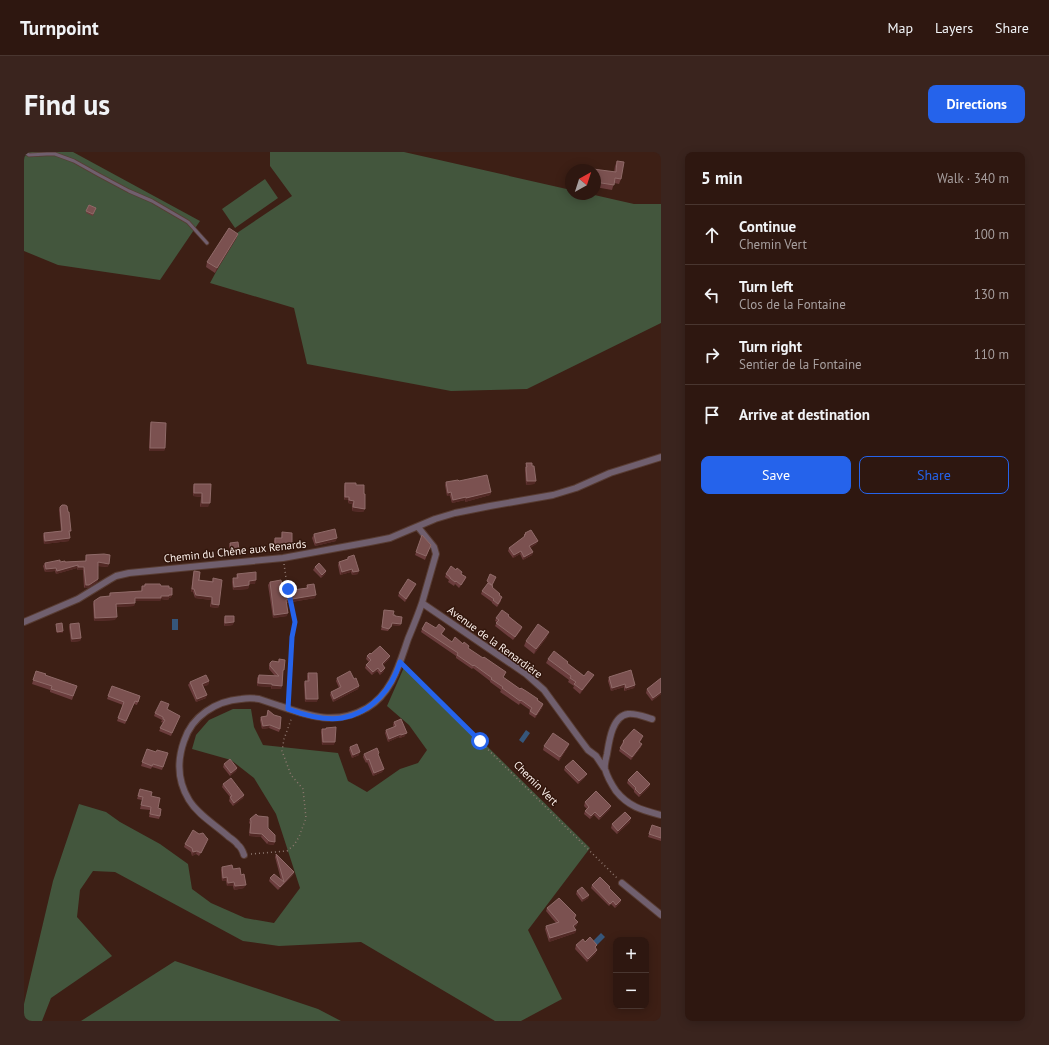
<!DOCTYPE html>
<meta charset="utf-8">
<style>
:root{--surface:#2e1710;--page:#3a241e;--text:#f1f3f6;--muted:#a79f9f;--line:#493630;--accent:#2563eb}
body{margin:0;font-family:"PT Sans",sans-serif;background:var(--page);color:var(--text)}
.controls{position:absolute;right:12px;bottom:12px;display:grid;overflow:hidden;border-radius:8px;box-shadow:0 2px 10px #0003}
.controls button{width:36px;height:36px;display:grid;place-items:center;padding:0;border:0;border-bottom:1px solid var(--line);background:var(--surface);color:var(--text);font:20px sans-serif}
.compass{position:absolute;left:541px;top:12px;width:36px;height:36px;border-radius:50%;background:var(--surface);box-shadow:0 2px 10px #0003;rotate:39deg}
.stop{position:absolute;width:12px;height:12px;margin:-9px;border:3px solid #2563eb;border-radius:50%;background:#fff}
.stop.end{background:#2563eb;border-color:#fff;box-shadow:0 1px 4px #0008}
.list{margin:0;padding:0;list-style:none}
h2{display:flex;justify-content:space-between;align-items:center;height:52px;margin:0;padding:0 16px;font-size:17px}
h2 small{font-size:13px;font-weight:400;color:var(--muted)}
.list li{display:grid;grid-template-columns:26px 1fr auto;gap:12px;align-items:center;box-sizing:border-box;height:60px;padding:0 16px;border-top:1px solid var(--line)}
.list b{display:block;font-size:15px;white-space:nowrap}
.list p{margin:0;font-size:13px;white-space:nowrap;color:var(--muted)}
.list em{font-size:13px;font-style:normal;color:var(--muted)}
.actions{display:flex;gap:8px;padding:12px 16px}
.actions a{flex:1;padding:9px 0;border:1px solid var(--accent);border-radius:8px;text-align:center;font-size:14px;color:var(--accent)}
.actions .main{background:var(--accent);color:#fff}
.icon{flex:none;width:22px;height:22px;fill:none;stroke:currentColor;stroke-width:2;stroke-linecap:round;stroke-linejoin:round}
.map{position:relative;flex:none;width:637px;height:869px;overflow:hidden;border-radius:8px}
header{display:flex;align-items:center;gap:24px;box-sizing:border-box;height:56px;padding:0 20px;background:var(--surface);border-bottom:1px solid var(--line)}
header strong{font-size:19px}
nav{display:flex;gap:22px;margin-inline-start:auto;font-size:14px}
.intro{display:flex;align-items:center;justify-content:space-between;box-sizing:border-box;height:96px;padding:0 24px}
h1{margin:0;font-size:28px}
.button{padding:10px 18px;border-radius:8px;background:var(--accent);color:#fff;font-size:14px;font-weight:700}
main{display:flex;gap:24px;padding:0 24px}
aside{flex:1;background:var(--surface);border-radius:8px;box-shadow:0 2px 10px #0003}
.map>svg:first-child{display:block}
</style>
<header>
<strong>Turnpoint</strong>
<nav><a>Map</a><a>Layers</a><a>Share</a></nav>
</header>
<div class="intro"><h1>Find us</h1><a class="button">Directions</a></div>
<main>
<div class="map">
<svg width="637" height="869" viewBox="0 0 637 869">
<rect width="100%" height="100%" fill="#3d1f15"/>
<path fill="#43563d" d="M 0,0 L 49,0 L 176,69 L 136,128 L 34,113 L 0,99 Z
M 246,0 L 380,0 L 547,38 L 547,42 L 566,42 L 610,52 L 637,52 L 637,171 L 503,237 L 427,239 L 283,212 L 270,156 L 186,131 L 213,81 L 268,44 L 246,14 Z
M 241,27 L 254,46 L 211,76 L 198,57 Z
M 381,513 L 566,696 L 504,778 L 538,847 L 497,869 L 471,869 L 337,790 L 255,794 L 219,789 L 91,720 L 69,719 L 56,738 L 53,765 L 69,783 L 88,804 L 27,846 L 18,869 L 0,869 L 0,852 L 29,729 L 55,652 L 82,660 L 96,670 L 136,692 L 164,712 L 168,737 L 187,751 L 221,766 L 250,771 L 276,736 L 252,662 L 230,626 L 207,608 L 168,597 L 172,583 L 185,568 L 209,557 L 227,557 L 230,575 L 239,593 L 314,601 L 324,629 L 343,640 L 376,617 L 394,611 L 403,598 L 385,573 L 363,554 Z
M 151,809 L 294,857 L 317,869 L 57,869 Z"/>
<path fill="#36567a" d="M 148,467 L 154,467 L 154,478 L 148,478 Z
M 502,578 L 506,581 L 499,591 L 495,588 Z
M 577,781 L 581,785 L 572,794 L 568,790 Z"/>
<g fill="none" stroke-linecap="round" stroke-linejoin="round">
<defs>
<path id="service" d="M 1,0 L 5,3 L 23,2 L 31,2 L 50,9 L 75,23 L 105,39 L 128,49 L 164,70 L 183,91"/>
<path id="minor" d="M 394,375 L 410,395 L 412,402 L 398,451 L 502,522 L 520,538 L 555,586 L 564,598 L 572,604 L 580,616
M 0,470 L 54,447 L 85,428 L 92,424 L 105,421 L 259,406 L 346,390 L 366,386 L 411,367 L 431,361 L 466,354 L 529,343 L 552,336 L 586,321 L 637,305
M 628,567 C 621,565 612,561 604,562 C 588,564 585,590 583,602 C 582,607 580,613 581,617 C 583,624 588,633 592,639 C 605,655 618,658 637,663
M 220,703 C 219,700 217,695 214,693 C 212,690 208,687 205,685 C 192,673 174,663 165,648 C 154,630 153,609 160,589 C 168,564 192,549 217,547 C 223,546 229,546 235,547 C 241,549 247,551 253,553 C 285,564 311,574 343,556 C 368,541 375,513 384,487 C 389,475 394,463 398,451
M 598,731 L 637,763"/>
</defs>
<use href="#service" stroke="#583c33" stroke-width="4.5"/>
<use href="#minor" stroke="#583c33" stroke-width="8"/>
<path stroke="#8e7870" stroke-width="1.5" stroke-dasharray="1 3" stroke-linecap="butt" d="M 260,412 L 264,440
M 382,516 L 593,726
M 264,550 L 268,485 L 271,470 L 266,449
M 227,702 L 263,699 L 270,693 L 275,685 L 282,666 L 279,637 L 267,623 L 258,599 L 260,587 L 268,565"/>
<use href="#service" stroke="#705f6e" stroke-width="3"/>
<use href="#minor" stroke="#705f6e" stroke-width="6"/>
</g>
<path fill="#6b3d3d" d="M 593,9 L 597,27 L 595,32 L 590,31 L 588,38 L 571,35 L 571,18 L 569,18 L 569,17 L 590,20 L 591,14 Z
M 65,53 L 72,56 L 69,64 L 62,61 Z
M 214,82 L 212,87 L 191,121 L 182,115 L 183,110 Z
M 127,270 L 141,296 L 140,299 L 125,299 L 126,273 Z
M 502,311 L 508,314 L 512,329 L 510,332 L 502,333 L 501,318 Z
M 435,329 L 467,340 L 466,343 L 441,350 L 441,348 L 428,351 L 426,344 L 423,344 L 421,333 L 422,330 Z
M 321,331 L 332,333 L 340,342 L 341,357 L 339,360 L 328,359 L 328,352 L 324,351 L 324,348 L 320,348 L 320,334 Z
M 170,332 L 187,332 L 184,355 L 176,355 L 177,345 L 169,344 L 169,335 Z
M 36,355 L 46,382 L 45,382 L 45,389 L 20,392 L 19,384 L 20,381 L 37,379 L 35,358 Z
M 258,380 L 268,395 L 267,398 L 250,398 L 250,389 L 251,386 L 257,386 Z
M 501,381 L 514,389 L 512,392 L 506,396 L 509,400 L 508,403 L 499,408 L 496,402 L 489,406 L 484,399 L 485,396 L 499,386 Z
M 290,382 L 312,389 L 291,394 L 288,386 Z
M 398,383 L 407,393 L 401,408 L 391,403 Z
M 206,391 L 215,398 L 213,401 L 206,402 L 205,394 Z
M 62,403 L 84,415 L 74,414 L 74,427 L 73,430 L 64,436 L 60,436 L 59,418 L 53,418 L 53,416 L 32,422 L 31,419 L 21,420 L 19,414 L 21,411 L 61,409 Z
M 324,405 L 334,422 L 328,423 L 327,420 L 316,423 L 314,413 L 315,410 L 323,407 Z
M 291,415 L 302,419 L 301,422 L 297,426 L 289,418 Z
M 170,419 L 175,428 L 188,429 L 189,426 L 195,453 L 194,456 L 186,455 L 187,448 L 171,446 L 169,440 L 167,440 L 169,422 Z
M 213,422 L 231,432 L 225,432 L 224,437 L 209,438 L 208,430 L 209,426 L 212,426 Z
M 422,422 L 437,422 L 442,425 L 441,428 L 435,436 L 431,432 L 430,434 L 424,430 L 425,428 L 421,425 Z
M 466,422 L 472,425 L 468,434 L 469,434 L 468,436 L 476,442 L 476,443 L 477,449 L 473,455 L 468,451 L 468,450 L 457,442 L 458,439 L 464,431 L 463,430 Z
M 246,430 L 258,433 L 261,439 L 282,436 L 283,433 L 291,446 L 262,451 L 263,464 L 249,466 L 244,433 Z
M 121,432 L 137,434 L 147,446 L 145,446 L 144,448 L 137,447 L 136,449 L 111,449 L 110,454 L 92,455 L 91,468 L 70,469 L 69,452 L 70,449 L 85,444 L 86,441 L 117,439 L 118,434 L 120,434 Z
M 390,436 L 381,450 L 374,444 L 375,441 Z
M 360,458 L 371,464 L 376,474 L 367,473 L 366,477 L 365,477 L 364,479 L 357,478 Z
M 485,463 L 485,464 L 498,475 L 497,478 L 489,488 L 471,474 L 473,470 L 471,469 L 472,466 Z
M 201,464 L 209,473 L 200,474 L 200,467 Z
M 46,472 L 57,486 L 56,489 L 47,490 L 45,475 Z
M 412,476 L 421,477 L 418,482 L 428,490 L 439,492 L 445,494 L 444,497 L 481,523 L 479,525 L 496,537 L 514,547 L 514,548 L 519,552 L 518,556 L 511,566 L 505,562 L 506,558 L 496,551 L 495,553 L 476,540 L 477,538 L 466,530 L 466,529 L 449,516 L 448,517 L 432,506 L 432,504 L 397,480 L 398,477 Z
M 523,485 L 510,502 L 500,494 L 502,489 Z
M 347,502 L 366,504 L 365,507 L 359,513 L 360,519 L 356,523 L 353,519 L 348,523 L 341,516 L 342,513 L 345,510 L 342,507 L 343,504 Z
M 255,507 L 259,521 L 257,537 L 247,537 L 247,535 L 233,534 L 233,526 L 235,523 L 251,524 L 245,517 L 245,514 L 246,511 L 254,510 Z
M 524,507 L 544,510 L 543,511 L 560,524 L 568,526 L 556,542 L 549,536 L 550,534 L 544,530 L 545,528 L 522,511 Z
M 12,519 L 21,523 L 53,534 L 48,548 L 26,540 L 26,538 L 8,532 Z
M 284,521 L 293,550 L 281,550 L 280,532 L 281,529 L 283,529 L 283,524 Z
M 585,525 L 611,533 L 610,536 L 600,539 L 600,535 L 587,539 L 584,529 Z
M 313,526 L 335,534 L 334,537 L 309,550 L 306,543 L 307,540 L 315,536 L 312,529 Z
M 637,526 L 637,542 L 628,549 L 622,541 L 623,537 Z
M 185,529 L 184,533 L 179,534 L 182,546 L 172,550 L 164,533 L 166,530 Z
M 88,534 L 116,544 L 113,553 L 110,552 L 101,572 L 93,569 L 99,553 L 83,547 Z
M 143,558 L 156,564 L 147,584 L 135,579 L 139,571 L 137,570 L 138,568 L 130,564 L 131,561 Z
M 244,558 L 250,563 L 256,577 L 255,580 L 245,576 L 238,577 L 236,568 L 237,565 L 243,564 Z
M 370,570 L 381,584 L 376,586 L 375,585 L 364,590 L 361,581 L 362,578 L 370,575 L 369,573 Z
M 302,576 L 310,593 L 298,593 L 297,580 L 298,577 L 302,577 Z
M 618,587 L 615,591 L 617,595 L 607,608 L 595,599 L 599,589 Z
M 520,594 L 544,595 L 535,609 L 519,598 Z
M 326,595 L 335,603 L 328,606 L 325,598 Z
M 123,597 L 132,600 L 144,601 L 138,618 L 128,615 L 127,617 L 117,614 Z
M 340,602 L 354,603 L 360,617 L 358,620 L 349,624 L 343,610 L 342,611 L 339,605 Z
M 200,612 L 213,616 L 212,619 L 206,624 L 199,615 Z
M 541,615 L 561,625 L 554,632 L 540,618 Z
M 604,628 L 626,632 L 625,635 L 615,645 L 610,640 L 610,638 L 603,631 Z
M 199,632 L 220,643 L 219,646 L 209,654 L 205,649 L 206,645 L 198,635 Z
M 116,637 L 127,644 L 134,656 L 136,664 L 135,667 L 125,665 L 126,658 L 116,657 L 118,648 L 113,647 Z
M 561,650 L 586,657 L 575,668 L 570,663 L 566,667 L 560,662 L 561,659 L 563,657 L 560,654 Z
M 226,667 L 244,676 L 250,693 L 243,692 L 237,685 L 225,684 L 226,672 L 225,671 Z
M 606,670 L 593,682 L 587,676 L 588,672 Z
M 628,673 L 637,676 L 637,689 L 624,685 Z
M 175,682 L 183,690 L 175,704 L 172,702 L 168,704 L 167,700 L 160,695 L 161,692 Z
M 252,702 L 270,720 L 269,723 L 254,738 L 245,729 L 246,726 L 257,728 L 251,705 Z
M 198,715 L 209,717 L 217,723 L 220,736 L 210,738 L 209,734 L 203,734 L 202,729 L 198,729 L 197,718 Z
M 568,733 L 586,735 L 585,737 L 597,748 L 596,751 L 591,756 L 587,752 L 585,754 L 567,736 Z
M 553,739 L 565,743 L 564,746 L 558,750 L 552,742 Z
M 523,756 L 552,763 L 551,767 L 553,773 L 550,776 L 552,778 L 551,781 L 525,790 L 521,777 L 522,774 L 532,771 L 522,759 Z
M 561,790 L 572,796 L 572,801 L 563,810 L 551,797 L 552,793 Z"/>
<path fill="#522925" d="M 214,82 L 212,87 L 191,121 L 193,116 Z
M 126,296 L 141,296 L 140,299 L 125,299 Z
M 503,329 L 512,329 L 510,332 L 502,333 Z
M 427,340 L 426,344 L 423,344 L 424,341 Z
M 467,340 L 466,343 L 441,350 L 442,346 Z
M 170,341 L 178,341 L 177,345 L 169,344 Z
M 321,345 L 325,345 L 324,348 L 320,348 Z
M 442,345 L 441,348 L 428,351 L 429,348 Z
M 325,348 L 330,349 L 328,352 L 324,351 Z
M 178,351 L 186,351 L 184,355 L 176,355 Z
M 329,355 L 341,357 L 339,360 L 328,359 Z
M 46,386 L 45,389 L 20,392 L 21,389 Z
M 313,386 L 312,389 L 291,394 L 292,391 Z
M 514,389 L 512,392 L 504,398 L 505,394 Z
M 251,395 L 268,395 L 267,398 L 250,398 Z
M 207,398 L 215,398 L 213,401 L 206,402 Z
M 497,399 L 496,402 L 489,406 L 490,403 Z
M 509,400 L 508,403 L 499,408 L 500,405 Z
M 74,410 L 85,412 L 84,415 L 73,414 Z
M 54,413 L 53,416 L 32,422 L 33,419 Z
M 54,415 L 60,415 L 59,418 L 53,418 Z
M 32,416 L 31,419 L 21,420 L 22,417 Z
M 328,417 L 327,420 L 316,423 L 318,420 Z
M 302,419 L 301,422 L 297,426 L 298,423 Z
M 335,419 L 334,422 L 328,423 L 329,420 Z
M 442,425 L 441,428 L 435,436 L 437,433 Z
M 74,427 L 73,430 L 64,436 L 60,436 L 62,433 Z
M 232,428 L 231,432 L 224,432 L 225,429 Z
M 392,432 L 390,436 L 381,450 L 382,447 Z
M 225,433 L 224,437 L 209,438 L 210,435 Z
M 168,437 L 170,437 L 169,440 L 167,440 Z
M 145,443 L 148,443 L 147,446 L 145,446 L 144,448 L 137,447 L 136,449 L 110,449 L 111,446 L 137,444 Z
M 172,443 L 188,445 L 187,448 L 171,446 Z
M 292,443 L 291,446 L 261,451 L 262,448 Z
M 111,451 L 110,454 L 91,455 L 92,452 Z
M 188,452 L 195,453 L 194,456 L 186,455 Z
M 264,461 L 263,464 L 249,466 L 250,463 Z
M 93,465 L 91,468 L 70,469 L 71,466 Z
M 210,470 L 209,473 L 200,474 L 201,471 Z
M 368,471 L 377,472 L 376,474 L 367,473 Z
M 498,475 L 497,478 L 489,488 L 491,485 Z
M 39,479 L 39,481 L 32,481 L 33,480 Z
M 525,480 L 523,485 L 510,502 L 512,497 Z
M 57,486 L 56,489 L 47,490 L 48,487 Z
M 366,504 L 365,507 L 357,515 L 358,512 Z
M 354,516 L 353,519 L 348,523 L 349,520 Z
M 361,516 L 360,519 L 356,523 L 357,520 Z
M 570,523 L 568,526 L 556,542 L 558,538 Z
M 185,529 L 184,533 L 177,535 L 178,532 Z
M 234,531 L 248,532 L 247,535 L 233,534 Z
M 601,532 L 600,535 L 587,539 L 588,536 Z
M 248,533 L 258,534 L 257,537 L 247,537 Z
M 611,533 L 610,536 L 600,539 L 602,536 Z
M 335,534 L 334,537 L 309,550 L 310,547 Z
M 637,540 L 637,542 L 628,549 L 629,546 Z
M 183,543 L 182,546 L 172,550 L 173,547 Z
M 282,547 L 294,547 L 293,550 L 281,550 Z
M 519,552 L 518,556 L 511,566 L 512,563 Z
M 246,573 L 245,576 L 238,577 L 239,574 Z
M 383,581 L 381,584 L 376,586 L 377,583 Z
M 377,582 L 375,585 L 364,590 L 365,587 Z
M 299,590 L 311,590 L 310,593 L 298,593 Z
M 545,592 L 544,595 L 535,609 L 536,605 Z
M 618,592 L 617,595 L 607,608 L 608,605 Z
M 336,600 L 335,603 L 328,606 L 329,603 Z
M 213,616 L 212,619 L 206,624 L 207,621 Z
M 360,617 L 358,620 L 349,624 L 350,621 Z
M 563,622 L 561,625 L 554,632 L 555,629 Z
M 626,632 L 625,635 L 615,645 L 616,642 Z
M 220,643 L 219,646 L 209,654 L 210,651 Z
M 587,654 L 586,657 L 575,668 L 576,665 Z
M 571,660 L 570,663 L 566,667 L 567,664 Z
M 607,666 L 606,670 L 593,682 L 594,679 Z
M 226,681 L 238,682 L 237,685 L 225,684 Z
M 245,689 L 251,690 L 250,693 L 243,692 Z
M 173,699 L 172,702 L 168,704 L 169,700 Z
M 270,720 L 269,723 L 254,738 L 256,735 Z
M 203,725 L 202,729 L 198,729 L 199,726 Z
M 210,730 L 209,734 L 203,734 L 204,731 Z
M 222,733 L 220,736 L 210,738 L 211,734 Z
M 565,743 L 564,746 L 558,750 L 559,747 Z
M 597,748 L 596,751 L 591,756 L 592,753 Z
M 554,770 L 553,773 L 548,778 L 549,774 Z
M 552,778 L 551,781 L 525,790 L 526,786 Z
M 573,798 L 572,801 L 563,810 L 564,807 Z"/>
<path fill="#7b5150" stroke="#8f6a68" d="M 593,9 L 600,10 L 597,27 L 591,26 L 590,33 L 571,30 L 571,18 L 569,18 L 569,17 L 592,20 Z
M 65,53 L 72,56 L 69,62 L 62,59 Z
M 205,76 L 214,82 L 193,116 L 183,110 Z
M 127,270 L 142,271 L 141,296 L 126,296 Z
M 502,311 L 508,311 L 508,314 L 510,314 L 512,329 L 503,329 L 502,315 L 503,315 Z
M 463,323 L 467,340 L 442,346 L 442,345 L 429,348 L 427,340 L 424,341 L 422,330 L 434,328 L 435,329 Z
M 321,331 L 332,331 L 332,333 L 340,333 L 340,342 L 341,342 L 341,357 L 329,355 L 330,349 L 325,348 L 325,345 L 321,345 Z
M 170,332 L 187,332 L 186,351 L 178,351 L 178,341 L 170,341 Z
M 38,353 L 41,353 L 43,354 L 44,360 L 45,360 L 47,379 L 45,379 L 46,386 L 21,389 L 20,381 L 38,379 L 36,355 Z
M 311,377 L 313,386 L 292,391 L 290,382 Z
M 507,378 L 514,389 L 505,394 L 509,400 L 500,405 L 497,399 L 490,403 L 485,396 L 501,384 L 500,383 L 502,382 L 501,381 Z
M 258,380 L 268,381 L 268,395 L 251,395 L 251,386 L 258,386 Z
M 398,383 L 407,393 L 402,404 L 392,400 Z
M 214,390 L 215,398 L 207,398 L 206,391 Z
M 80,402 L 86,403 L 85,412 L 74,410 L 74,427 L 65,433 L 62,433 L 60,415 L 54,415 L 54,413 L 33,419 L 32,416 L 22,417 L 21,411 L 36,408 L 36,410 L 41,409 L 41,410 L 62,409 L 62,403 Z
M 330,403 L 335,419 L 329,420 L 328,417 L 318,420 L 315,410 L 324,407 L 324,405 Z
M 295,411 L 302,419 L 298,423 L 291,415 Z
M 427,414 L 432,418 L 433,416 L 438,420 L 437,422 L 442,425 L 437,433 L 432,429 L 431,430 L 426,426 L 426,425 L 422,422 Z
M 170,419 L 176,420 L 175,428 L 174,428 L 189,430 L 189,426 L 198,428 L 195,453 L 188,452 L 188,445 L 172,443 L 170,437 L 168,437 Z
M 232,420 L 232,428 L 225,429 L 225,433 L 210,435 L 209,426 L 214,426 L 213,422 Z
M 466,422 L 472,425 L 468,433 L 463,429 Z
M 384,427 L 392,432 L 382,447 L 375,441 Z
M 257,428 L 258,433 L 260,433 L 261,439 L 284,436 L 283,433 L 290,432 L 292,443 L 262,448 L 264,461 L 250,463 L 246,430 Z
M 464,431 L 469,434 L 468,435 L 476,442 L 475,443 L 478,445 L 474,452 L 469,448 L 470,447 L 458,439 Z
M 121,432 L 136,432 L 137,434 L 145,434 L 145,436 L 148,436 L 148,443 L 145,443 L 145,444 L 137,444 L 137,446 L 111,446 L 111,451 L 92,452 L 93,465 L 71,466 L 70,449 L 76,445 L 86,444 L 86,441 L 118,439 L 118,434 L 121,434 Z
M 360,458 L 370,459 L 369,463 L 371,463 L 371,464 L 378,465 L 377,472 L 368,471 L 367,475 L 366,475 L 365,477 L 358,475 Z
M 478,458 L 485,463 L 484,464 L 498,475 L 491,485 L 472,471 L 475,468 L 472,466 Z
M 201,464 L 210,464 L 210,470 L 201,471 Z
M 402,470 L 412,476 L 415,472 L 421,477 L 417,482 L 428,490 L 431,485 L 439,492 L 440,490 L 445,494 L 444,496 L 459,506 L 460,505 L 482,520 L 479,525 L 496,537 L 497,536 L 502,539 L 514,547 L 513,548 L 519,552 L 512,563 L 506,559 L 508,556 L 497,548 L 496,549 L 478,536 L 479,535 L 467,527 L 468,526 L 450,513 L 449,514 L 433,503 L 434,501 L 398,477 Z
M 38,471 L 39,479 L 33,480 L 32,472 Z
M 55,471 L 57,486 L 48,487 L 46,472 Z
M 514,472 L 525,480 L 512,497 L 502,489 Z
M 356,494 L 366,504 L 358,512 L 361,516 L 357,520 L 354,516 L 349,520 L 342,513 L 347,508 L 343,504 L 346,501 L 347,502 Z
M 530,499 L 544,510 L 543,511 L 560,524 L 564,519 L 570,523 L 558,538 L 550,532 L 552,530 L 546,526 L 547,524 L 524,507 Z
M 255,507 L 261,508 L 260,518 L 259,518 L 258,534 L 248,533 L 248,532 L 234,531 L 235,523 L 255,524 L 246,514 L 246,511 L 248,509 L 255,510 Z
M 607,518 L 611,533 L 602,536 L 601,532 L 588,536 L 585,525 Z
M 12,519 L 22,522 L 21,523 L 53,534 L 49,544 L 27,537 L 28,534 L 9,528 Z
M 326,519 L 330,527 L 332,526 L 335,534 L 310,547 L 307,540 L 317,535 L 313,526 Z
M 284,521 L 293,521 L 294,547 L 282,547 L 281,529 L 285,529 Z
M 182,523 L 185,529 L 178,532 L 183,543 L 173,547 L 166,530 Z
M 637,526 L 637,540 L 629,546 L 623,537 Z
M 88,534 L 116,544 L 114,550 L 111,549 L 102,569 L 94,566 L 100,550 L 84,544 Z
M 137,549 L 145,552 L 143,557 L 156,564 L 148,581 L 136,576 L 141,568 L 139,567 L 139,565 L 131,561 Z
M 244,558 L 250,563 L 257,565 L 256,577 L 246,573 L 239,574 L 237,565 L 243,564 Z
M 377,567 L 383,581 L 377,583 L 377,582 L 365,587 L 362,578 L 372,574 L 370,570 Z
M 312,575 L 311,590 L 299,590 L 298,577 L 302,577 L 302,576 Z
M 610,577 L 619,584 L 615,590 L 618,592 L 608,605 L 596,596 L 600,590 L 599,589 Z
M 529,581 L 545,592 L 536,605 L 520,594 Z
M 333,592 L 336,600 L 329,603 L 326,595 Z
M 353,596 L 355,601 L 354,602 L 360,617 L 350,621 L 345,607 L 343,608 L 340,602 Z
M 123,597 L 132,600 L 133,598 L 144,601 L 139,615 L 129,612 L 128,614 L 118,610 Z
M 206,607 L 213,616 L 207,621 L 200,612 Z
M 549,608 L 563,622 L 555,629 L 541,615 Z
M 613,619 L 626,632 L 616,642 L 611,637 L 612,636 L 604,628 Z
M 207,626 L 220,643 L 210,651 L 206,645 L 208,644 L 199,632 Z
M 116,637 L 128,640 L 127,644 L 136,646 L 134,656 L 137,657 L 136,664 L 126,662 L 127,655 L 117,653 L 119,645 L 114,644 Z
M 572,639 L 587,654 L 576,665 L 571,660 L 567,664 L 561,659 L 565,655 L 561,650 Z
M 601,660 L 607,666 L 594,679 L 588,672 Z
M 232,662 L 234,664 L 244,665 L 244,676 L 251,683 L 251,690 L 245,689 L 238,682 L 226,681 L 227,669 L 226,667 Z
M 628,673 L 637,676 L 637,686 L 625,682 Z
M 169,678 L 175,682 L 179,681 L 182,685 L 184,687 L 177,701 L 173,699 L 169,700 L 168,696 L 161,692 Z
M 252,702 L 270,720 L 256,735 L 246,726 L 250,722 L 260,730 Z
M 208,713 L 209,717 L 216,716 L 217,723 L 220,722 L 222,733 L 211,734 L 210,730 L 204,731 L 203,725 L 199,726 L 198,715 Z
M 576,725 L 586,735 L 585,736 L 597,748 L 592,753 L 589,749 L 586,752 L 568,733 Z
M 558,735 L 565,743 L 559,747 L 553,739 Z
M 535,746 L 552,763 L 550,766 L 554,770 L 549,774 L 552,778 L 526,786 L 522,774 L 535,770 L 523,756 Z
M 566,785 L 573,793 L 571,795 L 573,798 L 564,807 L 552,793 L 559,787 L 561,790 Z"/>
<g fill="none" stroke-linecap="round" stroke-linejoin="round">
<path stroke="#2563eb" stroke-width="5" d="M 264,437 L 271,470 L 268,485 L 264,557 C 280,563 300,569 318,566 C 347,561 368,537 376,510 L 456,589"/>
</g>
<g text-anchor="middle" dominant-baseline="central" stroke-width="3" stroke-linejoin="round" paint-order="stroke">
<g font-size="11" fill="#fcf0eb" stroke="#32160c">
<text transform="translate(211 399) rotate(-6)">Chemin du Chêne aux Renards</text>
<text transform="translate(471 490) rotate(36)">Avenue de la Renardière</text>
<text transform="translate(512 631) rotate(45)">Chemin Vert</text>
</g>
</g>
</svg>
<div class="controls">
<button>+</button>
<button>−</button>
</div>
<svg class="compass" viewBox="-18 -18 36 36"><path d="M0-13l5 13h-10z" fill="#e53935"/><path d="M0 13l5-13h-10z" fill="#a79f9f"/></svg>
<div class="stop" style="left:456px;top:589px"></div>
<div class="stop end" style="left:264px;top:437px"></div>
</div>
<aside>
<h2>5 min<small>Walk · 340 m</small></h2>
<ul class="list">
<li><svg class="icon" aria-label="ahead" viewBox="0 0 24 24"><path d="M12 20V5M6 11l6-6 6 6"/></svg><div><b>Continue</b><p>Chemin Vert</p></div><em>100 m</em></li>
<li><svg class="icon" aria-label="left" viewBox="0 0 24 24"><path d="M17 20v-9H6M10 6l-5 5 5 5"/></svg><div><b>Turn left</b><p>Clos de la Fontaine</p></div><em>130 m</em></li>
<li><svg class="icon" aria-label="right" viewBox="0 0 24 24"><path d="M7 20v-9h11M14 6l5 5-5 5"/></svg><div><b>Turn right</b><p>Sentier de la Fontaine</p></div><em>110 m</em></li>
<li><svg class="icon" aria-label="arrive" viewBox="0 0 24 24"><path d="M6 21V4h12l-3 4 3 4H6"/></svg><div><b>Arrive at destination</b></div></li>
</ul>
<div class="actions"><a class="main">Save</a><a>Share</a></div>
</aside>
</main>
